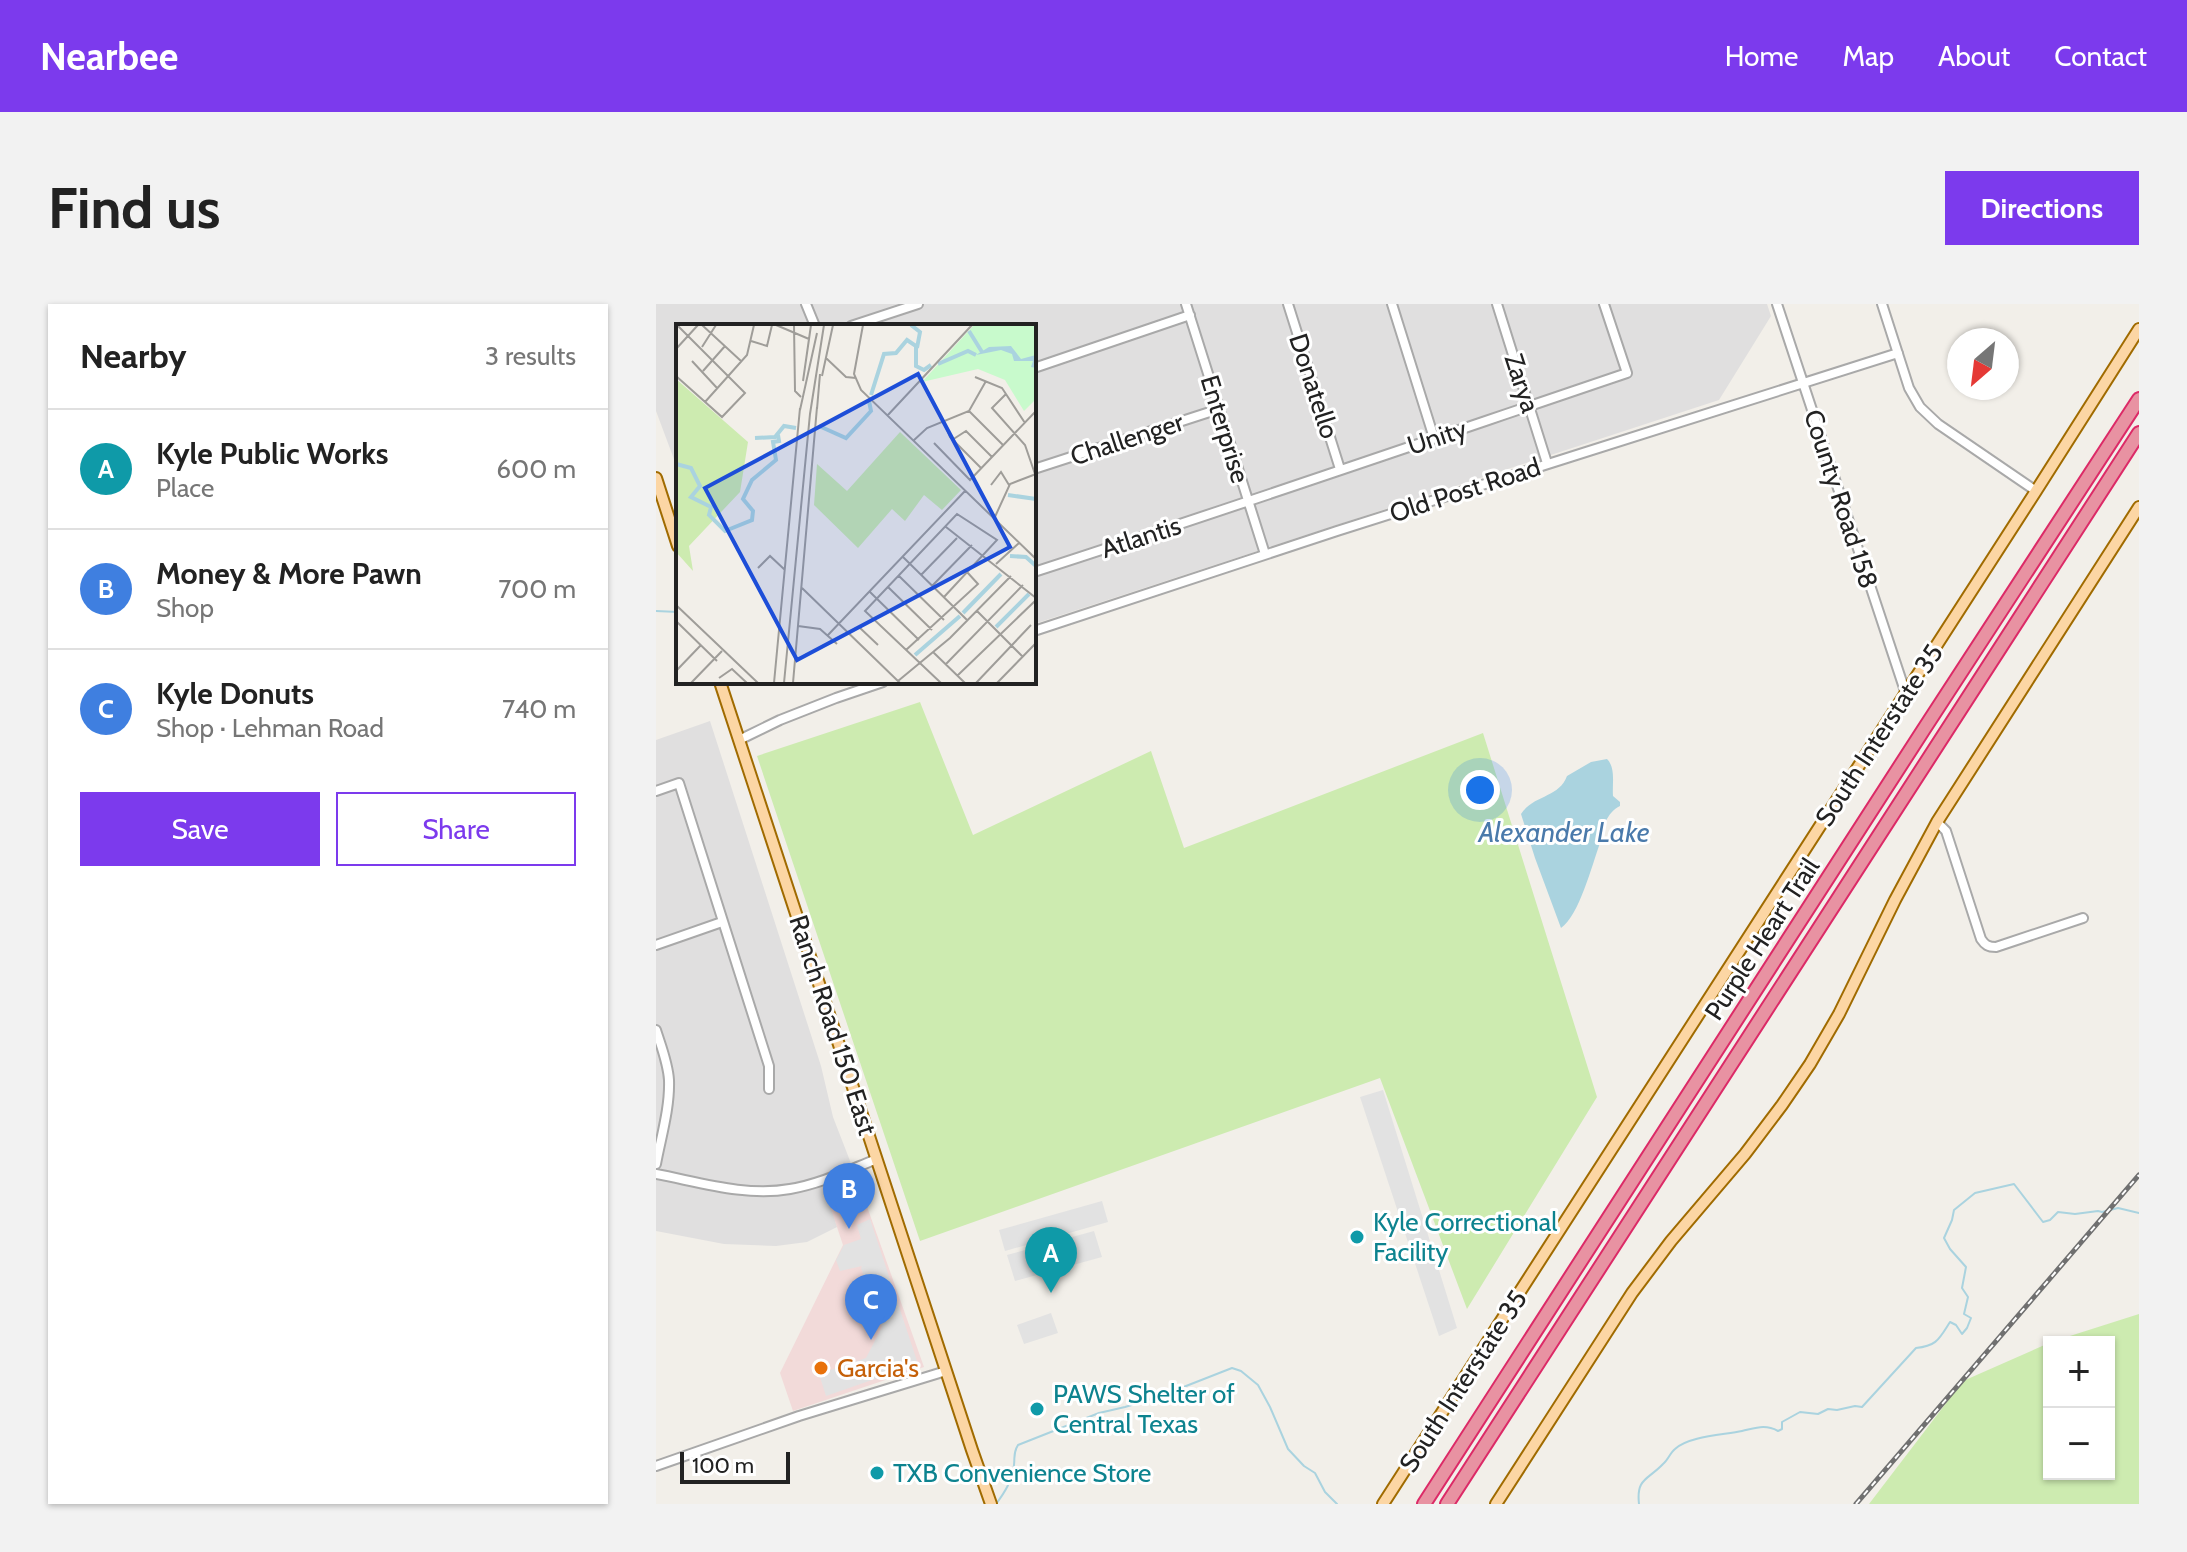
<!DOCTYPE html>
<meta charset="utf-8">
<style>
:root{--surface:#fff;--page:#f2f2f2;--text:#222;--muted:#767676;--line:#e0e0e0;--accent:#7c3aed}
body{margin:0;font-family:Cabin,sans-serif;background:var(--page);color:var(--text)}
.controls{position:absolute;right:24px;bottom:24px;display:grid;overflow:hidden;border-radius:0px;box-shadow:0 2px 6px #0004}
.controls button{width:72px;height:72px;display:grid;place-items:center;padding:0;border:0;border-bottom:2px solid var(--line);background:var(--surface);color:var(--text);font:40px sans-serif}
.compass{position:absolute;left:1291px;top:24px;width:72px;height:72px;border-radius:50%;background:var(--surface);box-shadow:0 2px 6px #0004;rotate:208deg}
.scale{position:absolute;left:24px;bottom:20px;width:110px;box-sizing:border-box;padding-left:8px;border:4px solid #222;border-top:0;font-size:22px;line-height:28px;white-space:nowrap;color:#222;-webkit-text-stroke:6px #fff;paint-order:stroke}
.you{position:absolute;left:824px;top:486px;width:28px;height:28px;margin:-20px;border:6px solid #fff;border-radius:50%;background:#1a73e8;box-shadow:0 0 0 12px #1a73e833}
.badge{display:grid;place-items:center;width:52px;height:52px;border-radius:50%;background:var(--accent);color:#fff;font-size:26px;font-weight:700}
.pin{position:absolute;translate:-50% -66px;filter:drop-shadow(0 2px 4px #0008)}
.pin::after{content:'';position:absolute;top:42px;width:28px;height:24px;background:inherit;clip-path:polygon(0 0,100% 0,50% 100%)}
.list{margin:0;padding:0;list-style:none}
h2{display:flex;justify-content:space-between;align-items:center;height:104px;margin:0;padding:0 32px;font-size:34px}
h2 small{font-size:26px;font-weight:400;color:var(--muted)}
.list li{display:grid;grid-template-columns:52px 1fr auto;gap:24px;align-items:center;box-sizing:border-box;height:120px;padding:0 32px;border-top:2px solid var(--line)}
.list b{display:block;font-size:30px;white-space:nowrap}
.list p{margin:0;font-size:26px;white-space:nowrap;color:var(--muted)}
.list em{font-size:26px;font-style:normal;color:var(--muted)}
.actions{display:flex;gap:16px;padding:24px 32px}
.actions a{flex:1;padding:18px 0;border:2px solid var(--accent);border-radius:0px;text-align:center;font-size:28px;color:var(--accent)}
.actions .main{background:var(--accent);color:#fff}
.map{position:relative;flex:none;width:1483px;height:1200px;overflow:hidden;border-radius:0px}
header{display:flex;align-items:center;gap:48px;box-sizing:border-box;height:112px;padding:0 40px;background:var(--accent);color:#fff}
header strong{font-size:38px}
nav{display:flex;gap:44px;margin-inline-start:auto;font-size:28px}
.intro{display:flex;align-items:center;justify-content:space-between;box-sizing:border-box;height:192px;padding:0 48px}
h1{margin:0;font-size:56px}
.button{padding:20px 36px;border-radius:0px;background:var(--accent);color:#fff;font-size:28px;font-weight:700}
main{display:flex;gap:48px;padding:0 48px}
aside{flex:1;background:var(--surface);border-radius:0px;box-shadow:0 2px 6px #0004}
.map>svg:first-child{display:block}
</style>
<header>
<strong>Nearbee</strong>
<nav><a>Home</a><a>Map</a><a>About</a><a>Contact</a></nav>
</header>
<div class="intro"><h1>Find us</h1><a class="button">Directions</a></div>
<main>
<aside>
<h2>Nearby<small>3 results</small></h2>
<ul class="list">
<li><span class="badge" style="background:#0f9aa8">A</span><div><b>Kyle Public Works</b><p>Place</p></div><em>600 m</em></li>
<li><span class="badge" style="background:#3f7fe0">B</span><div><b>Money &amp; More Pawn</b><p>Shop</p></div><em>700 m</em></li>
<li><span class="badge" style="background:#3f7fe0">C</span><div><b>Kyle Donuts</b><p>Shop · Lehman Road</p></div><em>740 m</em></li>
</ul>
<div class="actions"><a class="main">Save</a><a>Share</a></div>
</aside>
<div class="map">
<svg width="1483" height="1200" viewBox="0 0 1483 1200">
<rect width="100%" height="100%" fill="#f2efe9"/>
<path fill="#e0dfdf" d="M 0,0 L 1111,0 L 1115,12 L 1063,96 L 378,320 L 378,22 L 22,22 L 22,166 L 0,107 Z
M 54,417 L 165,762 L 177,813 L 203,880 L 171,890 L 181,923 L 151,938 L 120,942 L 68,940 L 0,927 L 0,436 Z"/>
<path fill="#f2dad9" d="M 203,880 L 268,1063 L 137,1107 L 124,1069 L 187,941 L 170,890 Z"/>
<path fill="#cdebb0" d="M 264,398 L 317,531 L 495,447 L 528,544 L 827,429 L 941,793 L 811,1005 L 724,774 L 264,937 L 101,452 Z
M 1483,1010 L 1483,1200 L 1213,1200 L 1307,1077 L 1393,1039 L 1393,1170 L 1453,1170 L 1453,1038 L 1395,1038 Z"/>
<path fill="#e2e2e2" d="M 727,786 L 801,1024 L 783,1032 L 704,793 Z
M 446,897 L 452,918 L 349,947 L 343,926 Z
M 214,915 L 262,1060 L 170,1092 L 163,1070 L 210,1054 L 226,1023 L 205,964 L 206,962 L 184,967 L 180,956 L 188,941 L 205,935 L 201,921 Z
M 438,927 L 446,953 L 359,977 L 351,951 Z
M 395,1009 L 402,1029 L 368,1040 L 361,1021 Z"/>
<path fill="#aad3df" d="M 951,455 C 960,464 956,480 957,492 L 964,498 L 964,502 C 951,508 945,526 944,539 C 936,561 923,612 905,624 L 879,554 L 865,510 C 877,491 903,494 911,472 L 935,458 Z"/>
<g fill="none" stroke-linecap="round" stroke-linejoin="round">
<path stroke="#aad3df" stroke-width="2" d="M 0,307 L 22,308
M 340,1200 C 349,1188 356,1177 358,1161 C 359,1152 357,1149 362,1141 L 443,1109 L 469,1103 L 502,1093 L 576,1064 L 585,1067 L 602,1081 L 614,1103 L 632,1145 L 648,1162 L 659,1169 L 669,1188 L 681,1200
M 983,1200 C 980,1174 992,1176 1007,1160 C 1012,1156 1014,1149 1019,1145 C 1033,1132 1068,1131 1086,1127 C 1100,1124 1109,1120 1122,1127 L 1126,1125 L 1126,1118 L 1144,1108 L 1162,1110 L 1172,1105 L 1181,1106 L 1199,1102 L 1206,1103 L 1260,1044 C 1281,1042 1283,1035 1294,1018 L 1300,1021 L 1306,1030 L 1311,1024 L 1315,1014 L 1308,1010 L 1312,993 L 1306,984 L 1310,963 L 1294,945 L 1288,934 L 1296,916 L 1298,906 L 1319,889 L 1358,880 L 1387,918 L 1394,916 L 1402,908 L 1419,910 L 1442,907 L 1446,908 L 1462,904 L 1483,909"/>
<defs>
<path id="minor" d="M 150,0 L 159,22
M 530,0 L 609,250
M 632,0 L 684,165
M 736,0 L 778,134
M 841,0 L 891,159
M 1121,0 L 1250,390
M 1226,0 L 1253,84 L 1264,103 L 1282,120 L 1380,187
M 195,22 L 262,0
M 378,64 L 534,11
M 378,165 L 563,105
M 378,268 C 576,204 773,136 971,69 L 948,0
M 378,327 L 681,227 L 1242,49
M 83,436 L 124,416 L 180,394 L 227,378
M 0,487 L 23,479 L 113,762 L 113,785
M 1281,518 L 1290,527 L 1325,635 C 1329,641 1332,643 1340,643 L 1427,614
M 0,641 L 66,618
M 0,726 C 5,742 12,759 13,776 C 14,804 5,833 0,860
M 0,870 C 43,878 90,893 134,885 C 164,880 193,866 221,855
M 0,1162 L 143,1112 L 290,1067"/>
<path id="major" d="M 0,174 L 22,242
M 64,378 L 316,1146 L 335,1200
M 727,1200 L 1380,187 L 1483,25
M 840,1200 L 976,989 L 1015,937 L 1089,850 L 1126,801 L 1154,760 L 1183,710 L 1239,596 L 1281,518 L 1483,203"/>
<path id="highway" d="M 768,1200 L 1268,425 L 1483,95
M 791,1200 L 1483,129"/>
</defs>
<use href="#minor" stroke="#a9a9a9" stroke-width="12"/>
<use href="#major" stroke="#a06b00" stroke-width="14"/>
<use href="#highway" stroke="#dc2a67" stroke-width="16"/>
<use href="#minor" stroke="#fff" stroke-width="8"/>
<use href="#major" stroke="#fcd6a4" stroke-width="10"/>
<use href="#highway" stroke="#e892a2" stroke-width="12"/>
<defs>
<path id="rail" d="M 1200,1200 L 1483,871"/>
</defs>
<use href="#rail" stroke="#707070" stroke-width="5"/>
<use href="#rail" stroke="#fff" stroke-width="2" stroke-dasharray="6" stroke-linecap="butt"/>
</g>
<g fill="#0f9aa8" stroke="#fff" stroke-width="3">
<circle cx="701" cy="933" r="8"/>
<circle cx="381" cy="1105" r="8"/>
<circle cx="221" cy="1169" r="8"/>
</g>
<circle fill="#e8710a" stroke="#fff" stroke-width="3" cx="165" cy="1064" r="8"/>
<g text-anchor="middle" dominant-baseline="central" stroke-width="6" stroke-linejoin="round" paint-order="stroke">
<g font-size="26" fill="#222" stroke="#fff">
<text transform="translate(866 79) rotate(72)">Zarya</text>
<text transform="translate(658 82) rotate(72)">Donatello</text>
<text transform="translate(569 125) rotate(73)">Enterprise</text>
<text transform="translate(781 133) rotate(-18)">Unity</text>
<text transform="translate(471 135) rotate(-18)">Challenger</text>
<text transform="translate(809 186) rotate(-18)">Old Post Road</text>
<text transform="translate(1185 195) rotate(72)">County Road 158</text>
<text transform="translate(485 233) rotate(-18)">Atlantis</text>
<text transform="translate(1223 431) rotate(-57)">South Interstate 35</text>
<text transform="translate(1106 635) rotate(-57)">Purple Heart Trail</text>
<text transform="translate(177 721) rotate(72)">Ranch Road 150 East</text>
<text transform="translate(807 1077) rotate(-57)">South Interstate 35</text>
</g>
<g font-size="26" fill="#0d838f" stroke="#fff" text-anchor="start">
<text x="717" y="918">Kyle Correctional<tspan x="717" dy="30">Facility</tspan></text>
<text x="397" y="1090">PAWS Shelter of<tspan x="397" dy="30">Central Texas</tspan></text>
<text x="237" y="1169">TXB Convenience Store</text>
</g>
<g font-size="26" fill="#c56008" stroke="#fff" text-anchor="start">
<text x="181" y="1064">Garcia's</text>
</g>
<g font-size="28" font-style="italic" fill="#4a7aab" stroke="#fff">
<text x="908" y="528">Alexander Lake</text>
</g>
</g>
<g transform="translate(20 20)">
<rect width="360" height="360" fill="#f2efe9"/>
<path d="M 0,55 L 72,118 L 64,168 L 13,222 L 17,247 L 0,228 ZM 224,108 L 285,166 L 266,186 L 248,171 L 229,197 L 216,185 L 182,224 L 138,181 L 141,140 L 171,167 Z" fill="#cdebb0"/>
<path d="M 298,1 L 360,1 L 360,75 L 348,87 L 329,56 L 302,45 L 246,58 Z" fill="#c8facc"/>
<path d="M 335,22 L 345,35 L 360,31 L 360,44 L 355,43 L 357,37 L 338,37 L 336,30 L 325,26 L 300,31 L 313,23 Z" fill="#aad3df"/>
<path fill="none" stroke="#aad3df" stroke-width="4" d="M 235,1 L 244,8 L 241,24M 293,7 L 306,28M 262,40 L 292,27 L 300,31M 195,71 L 208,30 L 220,29 L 231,16 L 240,22 L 240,42 L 248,46 L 255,41M 143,102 L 170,114 L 195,87 L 193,77M 79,114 L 99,113 L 108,102 L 120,104M 0,140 L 15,144 L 24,162 L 15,173 L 35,183 L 33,191 L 49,207 L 76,196 L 77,187 L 67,175 L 76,156 L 100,136 L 97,118 L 103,117 L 102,111M 332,171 L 360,175M 334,232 L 350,233 L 360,242M 287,289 L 325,250M 320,303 L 353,270M 239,331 L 284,292"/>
<path fill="none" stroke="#9f9d99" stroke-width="2" d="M 26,1 L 65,37M 100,1 L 133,15M 118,1 L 119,67 L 125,73M 187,1 L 178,50 L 185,66 L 360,235M 75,17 L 91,22 L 96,1M 26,23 L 40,1M 0,25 L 22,1M 150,34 L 170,53 L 180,54M 16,37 L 41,64M 27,47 L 49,22M 0,52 L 46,93 L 69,69 L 1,1M 146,52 L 157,1M 299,53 L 326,64 L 349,99M 127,57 L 135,1M 330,70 L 316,84 L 349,121 L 359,150M 29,78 L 71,31 L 78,1M 141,85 L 144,50M 124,86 L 141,9M 293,87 L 327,121M 211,92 L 296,1M 268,98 L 274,113 L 305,144M 276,116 L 290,107 L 316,133M 237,117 L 251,104 L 293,87 L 310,57M 258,119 L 294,156 L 360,87M 315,161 L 325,148 L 333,161M 318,195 L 334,160 L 360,150M 270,203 L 360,274M 227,233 L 291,296M 320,240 L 343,219M 82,244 L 94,232 L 109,246M 245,251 L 281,214M 223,252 L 268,296M 256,262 L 296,221M 212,263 L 256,306M 126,264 L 224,359M 194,268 L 243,316M 0,281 L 82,359M 301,287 L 347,333M 0,297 L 41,337M 122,302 L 144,305 L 161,320M 183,303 L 202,321M 152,311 L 289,167M 230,326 L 302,260 L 291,248M 257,328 L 289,359M 270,340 L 347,261M 0,347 L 25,321M 281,352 L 360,276M 43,354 L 56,345 L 71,359M 222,357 L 274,314 L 335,252M 15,359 L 46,327M 98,359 L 124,84M 108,359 L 134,90 L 148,1M 117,359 L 141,83M 265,359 L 189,287 L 281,190 L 321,216 L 268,273M 300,359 L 355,301M 321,359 L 360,319"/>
<path fill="#1d4ed8" fill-opacity="0.15" stroke="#1d4ed8" stroke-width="4" d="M 242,50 L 334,223 L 121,336 L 29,164 Z"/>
<rect width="360" height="360" fill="none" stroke="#222" stroke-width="4"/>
</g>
</svg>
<div class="controls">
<button>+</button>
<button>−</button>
</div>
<svg class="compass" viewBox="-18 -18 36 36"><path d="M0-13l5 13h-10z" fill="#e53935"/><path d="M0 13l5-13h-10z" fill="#767676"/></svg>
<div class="scale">100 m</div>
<div class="you"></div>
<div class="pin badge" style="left:395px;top:989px;background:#0f9aa8">A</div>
<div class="pin badge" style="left:193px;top:925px;background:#3f7fe0">B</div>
<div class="pin badge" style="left:215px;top:1036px;background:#3f7fe0">C</div>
</div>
</main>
